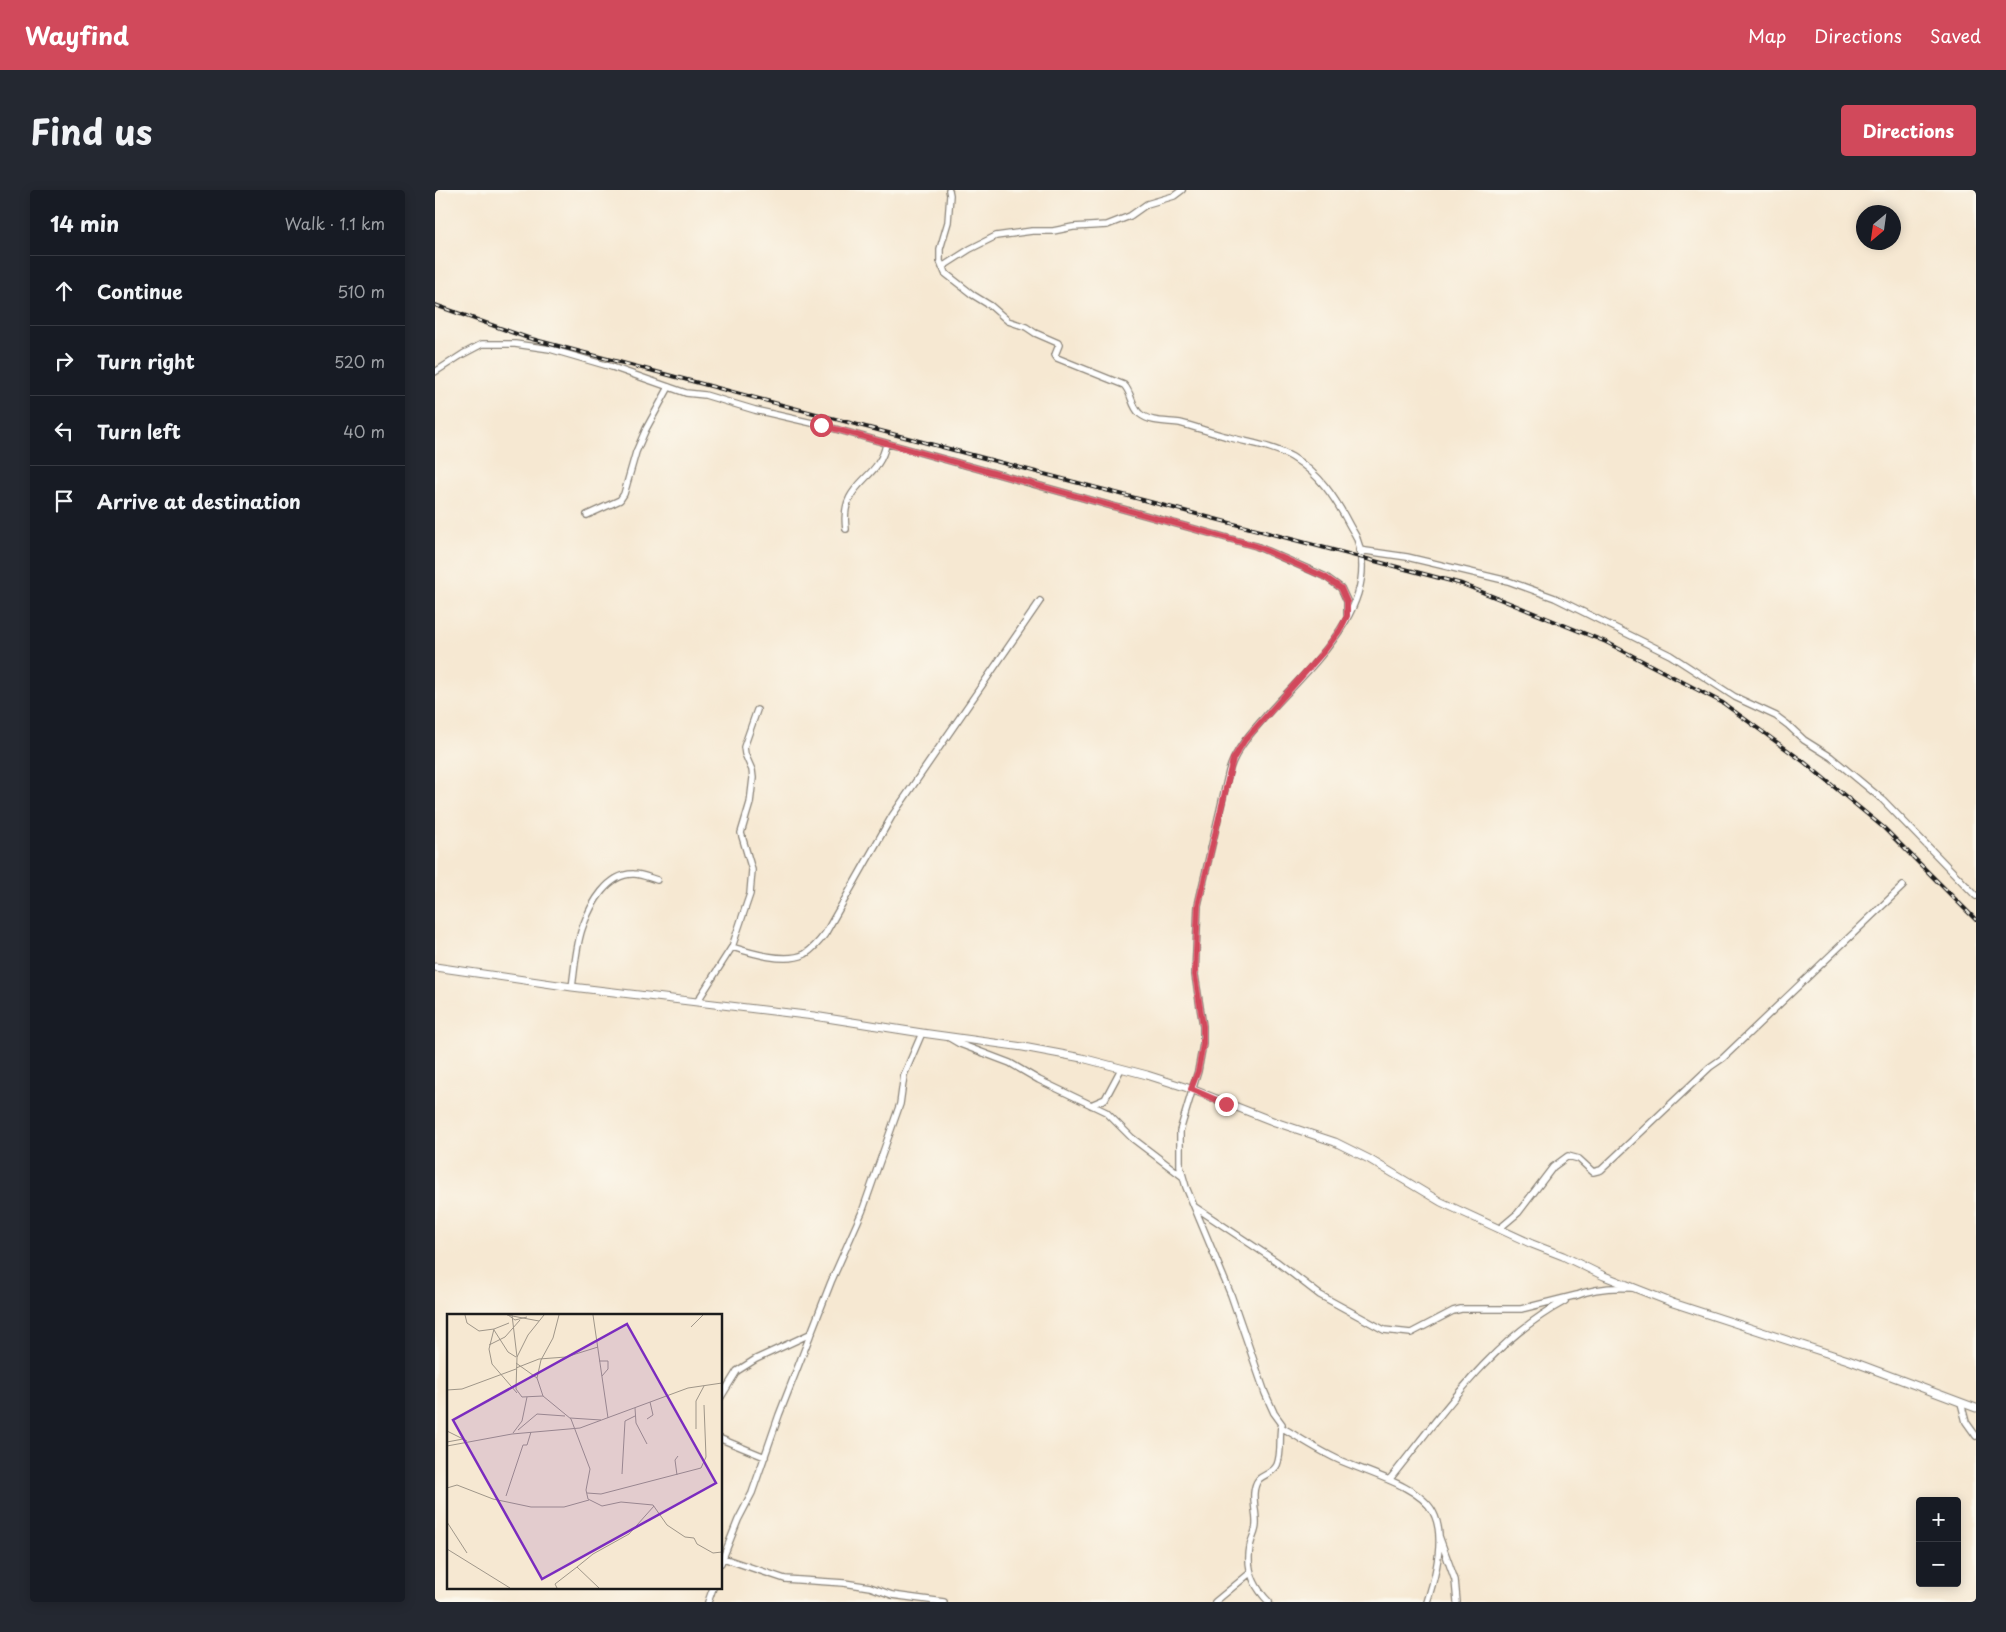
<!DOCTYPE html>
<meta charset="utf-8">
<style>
:root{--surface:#171b24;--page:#242831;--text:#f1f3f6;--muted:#9ea1a6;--line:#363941;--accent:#d1495b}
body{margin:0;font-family:"Playpen Sans",sans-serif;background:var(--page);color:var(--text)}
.controls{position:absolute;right:15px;bottom:15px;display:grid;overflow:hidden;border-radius:5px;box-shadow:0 2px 12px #0003}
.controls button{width:45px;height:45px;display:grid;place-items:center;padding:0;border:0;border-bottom:1px solid var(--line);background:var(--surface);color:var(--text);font:25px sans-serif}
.compass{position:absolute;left:1421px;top:15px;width:45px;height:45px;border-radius:50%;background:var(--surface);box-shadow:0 2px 12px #0003;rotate:209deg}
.stop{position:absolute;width:15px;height:15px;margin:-11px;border:4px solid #d1495b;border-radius:50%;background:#fff}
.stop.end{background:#d1495b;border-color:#fff;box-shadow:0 1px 5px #0008}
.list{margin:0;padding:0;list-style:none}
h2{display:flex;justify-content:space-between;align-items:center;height:65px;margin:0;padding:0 20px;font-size:21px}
h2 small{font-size:16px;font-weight:400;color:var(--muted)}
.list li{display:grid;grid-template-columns:32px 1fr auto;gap:15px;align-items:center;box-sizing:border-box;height:70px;padding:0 20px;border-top:1px solid var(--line)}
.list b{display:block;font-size:19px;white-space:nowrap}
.list em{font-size:16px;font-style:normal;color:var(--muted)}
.icon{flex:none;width:28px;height:28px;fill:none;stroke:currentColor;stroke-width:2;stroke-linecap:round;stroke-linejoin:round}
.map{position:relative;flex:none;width:1541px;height:1412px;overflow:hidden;border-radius:5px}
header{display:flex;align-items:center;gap:30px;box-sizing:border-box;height:70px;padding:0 25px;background:var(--accent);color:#fff}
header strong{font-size:24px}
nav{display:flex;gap:28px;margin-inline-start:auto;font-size:18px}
.intro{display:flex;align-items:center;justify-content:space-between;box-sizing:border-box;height:120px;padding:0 30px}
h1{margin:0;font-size:35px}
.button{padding:12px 22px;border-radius:5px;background:var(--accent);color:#fff;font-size:18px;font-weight:700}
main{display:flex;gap:30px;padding:0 30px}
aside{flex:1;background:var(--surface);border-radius:5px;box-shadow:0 2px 12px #0003}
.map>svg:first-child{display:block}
</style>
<header>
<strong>Wayfind</strong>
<nav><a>Map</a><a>Directions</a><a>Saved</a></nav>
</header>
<div class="intro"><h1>Find us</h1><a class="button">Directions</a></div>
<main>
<aside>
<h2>14 min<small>Walk · 1.1 km</small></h2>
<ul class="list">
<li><svg class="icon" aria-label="ahead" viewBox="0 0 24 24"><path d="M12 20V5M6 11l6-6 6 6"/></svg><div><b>Continue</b></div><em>510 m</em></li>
<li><svg class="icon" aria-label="right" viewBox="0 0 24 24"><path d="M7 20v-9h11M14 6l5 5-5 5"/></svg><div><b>Turn right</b></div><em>520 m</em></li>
<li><svg class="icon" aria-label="left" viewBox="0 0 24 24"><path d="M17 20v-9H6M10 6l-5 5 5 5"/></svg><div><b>Turn left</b></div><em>40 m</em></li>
<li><svg class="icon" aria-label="arrive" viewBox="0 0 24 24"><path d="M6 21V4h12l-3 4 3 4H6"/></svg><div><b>Arrive at destination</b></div></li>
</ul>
</aside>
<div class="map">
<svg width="1541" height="1412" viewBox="0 0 1541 1412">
<rect width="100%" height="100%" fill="#fbf7ec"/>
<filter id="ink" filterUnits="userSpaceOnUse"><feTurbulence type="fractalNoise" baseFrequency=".02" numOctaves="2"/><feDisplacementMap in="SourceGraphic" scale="10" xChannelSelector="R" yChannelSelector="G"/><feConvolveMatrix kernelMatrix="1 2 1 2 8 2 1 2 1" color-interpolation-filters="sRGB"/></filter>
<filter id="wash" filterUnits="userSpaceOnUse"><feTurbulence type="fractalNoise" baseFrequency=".0096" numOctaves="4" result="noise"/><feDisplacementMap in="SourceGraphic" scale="20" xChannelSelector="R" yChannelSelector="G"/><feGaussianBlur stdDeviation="1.12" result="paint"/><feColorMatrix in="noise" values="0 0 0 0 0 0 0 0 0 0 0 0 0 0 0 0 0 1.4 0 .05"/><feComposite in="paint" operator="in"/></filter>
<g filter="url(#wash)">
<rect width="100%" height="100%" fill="#f6e8d2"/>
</g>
<g filter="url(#ink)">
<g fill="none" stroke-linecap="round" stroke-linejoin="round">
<defs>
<path id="minor" d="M 514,0 L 515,5 L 513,32 L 505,59 L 505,71 L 510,83 L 538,105 L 556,116 L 573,131 L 591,137 L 600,143 L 623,153 L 624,155 L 620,165 L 622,168 L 689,195 C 697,203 696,216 705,224 C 716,233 733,231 745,233 C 761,237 777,243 793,247 C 814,253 838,256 857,267 C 885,284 901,309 915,336 C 917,340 921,345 922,349 C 948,418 869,482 829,528 C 815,544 801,559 794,581 L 763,715 L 760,785 L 768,836 L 768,854 L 763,881 L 745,941 L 745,976 L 751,997 L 796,1105 L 830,1203 L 839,1223 L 847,1234 L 846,1237 C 865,1248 883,1260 902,1269 C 929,1282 984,1295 998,1322 C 1011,1346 1000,1388 992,1412
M 507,77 L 535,59 L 561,46 L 597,41 L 618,41 L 638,37 L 672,35 L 695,26 L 712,14 L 739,6 L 747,0
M 0,182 L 28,164 L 47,154 L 80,154 L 115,159 L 177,177 L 251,203 L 270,205 L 320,220 L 386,235 L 821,356 L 891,387 L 906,398 L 912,411 L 912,424
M 152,325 L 185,310 L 189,304 L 201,262 L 211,239 L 234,197
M 411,339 C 404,291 444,292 451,254
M 924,360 L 972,367 L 1073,391 L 1120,408 L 1235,465 L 1300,507 L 1341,526 L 1353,535 L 1369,550 L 1396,567 L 1448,610 L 1541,706
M 297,757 C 316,763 351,774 370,764 C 378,759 384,752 390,744 L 457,626 L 605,411
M 137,797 C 140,777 141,754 148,736 C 156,714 173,683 199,684 C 206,684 215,688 222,690
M 262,812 L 297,757 L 315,704 L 317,680 L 306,643 L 315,613 L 318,588 L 317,580 L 310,564 L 309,557 L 322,520
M 513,847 L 525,854 L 575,873 L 604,890 L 671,922 L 697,948 L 747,986
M 656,915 L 670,909 L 686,879
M 760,1017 L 841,1071 L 885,1105 L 949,1140 L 976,1143 L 1018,1121 L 1026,1119 L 1086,1119 L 1142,1105
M 1064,1039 L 1083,1023 L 1118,977 L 1133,966 L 1144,969 L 1158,982 L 1166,980 L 1275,877 L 1288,868 L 1468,696
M 1140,1106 C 1158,1098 1178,1097 1197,1098
M 286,1207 L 302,1181 L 321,1169 L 377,1143
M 1526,1213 L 1531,1232 L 1541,1246
M 286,1249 L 330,1267
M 954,1290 C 1006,1226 1055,1151 1130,1111
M 1004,1346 L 1020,1390 L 1022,1412
M 288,1368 L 350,1389 L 409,1393 L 435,1397 L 457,1405 L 509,1412
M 286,1373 L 303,1330 L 317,1303 L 344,1225 L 396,1092 L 427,1022 L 465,914 L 469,885 L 487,843
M 273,1412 L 278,1398
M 780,1412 L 815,1383
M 834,1412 C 819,1397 811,1378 815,1357 C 816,1349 821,1342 821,1335 C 822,1321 814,1301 824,1289 C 830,1284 838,1283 842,1275 C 847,1263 844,1249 846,1237"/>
<path id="tertiary" d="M 0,777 L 137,797 L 379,826 L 487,843 L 588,857 L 647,868 L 712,885 L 756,899 L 840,932 L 900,952 L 934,969 L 1006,1012 L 1097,1054 L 1128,1066 L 1169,1086 L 1238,1113 L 1413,1170 L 1541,1218"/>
</defs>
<use href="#minor" stroke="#898277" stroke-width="8"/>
<use href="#tertiary" stroke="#898277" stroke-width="9"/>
<use href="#minor" stroke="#fff" stroke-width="5.5"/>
<use href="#tertiary" stroke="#fff" stroke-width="7"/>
<defs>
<path id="rail" d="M 0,115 L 93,148 L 1027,394 L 1171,452 L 1288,513 L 1369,572 L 1449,638 L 1541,730"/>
</defs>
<use href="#rail" stroke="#1c1c1c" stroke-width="4"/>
<use href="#rail" stroke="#fbf7ec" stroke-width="2" stroke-dasharray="5.5" stroke-linecap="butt"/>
</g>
</g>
<g fill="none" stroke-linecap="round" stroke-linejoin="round" filter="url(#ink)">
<path stroke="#d1495b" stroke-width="6" d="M 386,235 L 821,356 L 890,387 L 906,398 L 912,412 L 912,426 L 905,440 L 890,460 L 810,550 L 798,569 L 763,715 L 760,785 L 768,836 L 768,854 L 763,881 L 756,899 L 791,914"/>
</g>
<g transform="translate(12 1124)">
<rect width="275" height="275" fill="#f6e8d2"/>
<path fill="none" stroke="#9f9689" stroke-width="1" d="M 18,1 L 20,9 L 32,17 L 47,15M 60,1 L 92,7M 61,1 L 68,6 L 80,3M 65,1 L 70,43M 97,1 L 81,21 L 70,43 L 69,75 L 75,83 L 96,82 L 124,105 L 143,155 L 139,176 L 141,185 L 155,192 L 174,188 L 206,191 L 220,211 L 238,223 L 247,224 L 250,230 L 266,239 L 275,238M 146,1 L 161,104M 62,9 L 47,15 L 42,35 L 45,50 L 70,79M 244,13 L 256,1M 47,16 L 61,38 L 69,43M 42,31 L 58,23 L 73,6M 152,47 L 161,47 L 161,55 L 155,62M 69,49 L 90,64 L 96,82M 69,54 L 92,45 L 119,43 L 151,33M 90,64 L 94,46 L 106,24 L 112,1M 0,76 L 15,75 L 69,55M 188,94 L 189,109 L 200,130M 123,104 L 154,106M 200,105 L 206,101 L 203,88M 249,115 L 249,87 L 257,72M 71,116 L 90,100 L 118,102M 0,117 L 20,127M 66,119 L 75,107 L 80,83M 0,128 L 16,125M 0,132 L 65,120 L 133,114 L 241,74 L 275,69M 175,160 L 178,107 L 188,102M 230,161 L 228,146 L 231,142M 0,174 L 10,171 L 46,185 L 84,193 L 117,193 L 142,186M 140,179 L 154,180 L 254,154 L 259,143 L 257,91M 59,182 L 76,131 L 80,131 L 84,118M 0,208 L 20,239M 0,235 L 63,274M 130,253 L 146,240 L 182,220 L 207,192M 110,274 L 108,270 L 130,253 L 152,274"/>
<path fill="#7b2cbf" fill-opacity="0.15" stroke="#7b2cbf" stroke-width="2.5" d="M 180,10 L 269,169 L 95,265 L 6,106 Z"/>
<rect width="275" height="275" fill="none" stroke="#1c1c1c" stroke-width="2.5"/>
</g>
</svg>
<div class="controls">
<button>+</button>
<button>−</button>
</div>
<svg class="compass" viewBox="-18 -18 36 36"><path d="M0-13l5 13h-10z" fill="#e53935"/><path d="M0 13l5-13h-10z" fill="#9ea1a6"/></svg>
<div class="stop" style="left:386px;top:235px"></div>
<div class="stop end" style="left:791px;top:914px"></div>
</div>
</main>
